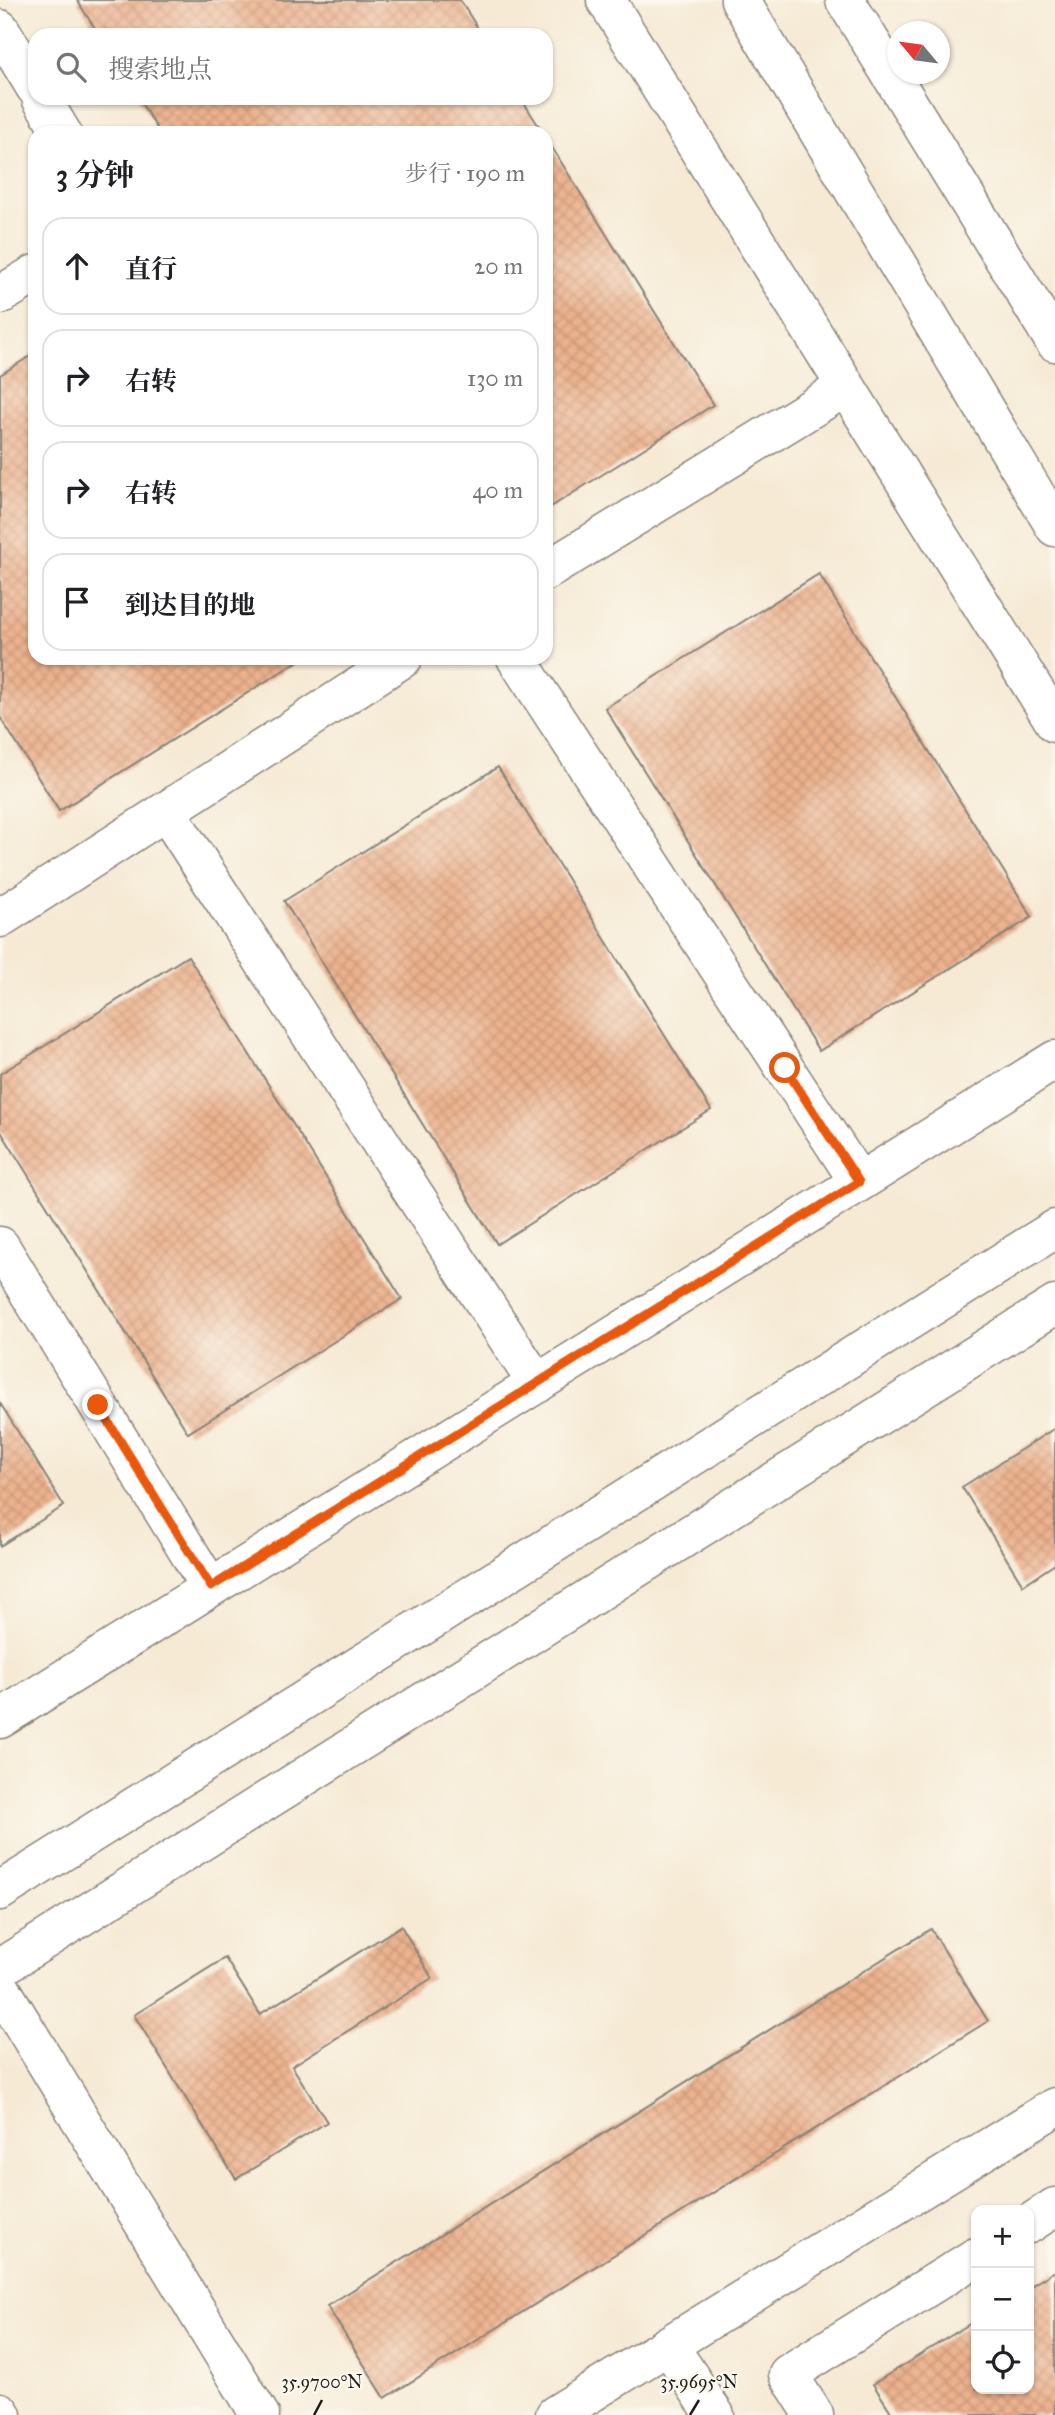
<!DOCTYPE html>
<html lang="zh">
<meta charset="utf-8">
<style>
:root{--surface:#fff;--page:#f2f2f2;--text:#202124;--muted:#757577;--line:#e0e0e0}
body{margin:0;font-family:"IM FELL Great Primer","Noto Serif SC",serif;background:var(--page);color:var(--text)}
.controls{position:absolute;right:21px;bottom:21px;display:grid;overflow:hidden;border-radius:14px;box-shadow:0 2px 5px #0004}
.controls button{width:63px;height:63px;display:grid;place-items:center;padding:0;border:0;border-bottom:2px solid var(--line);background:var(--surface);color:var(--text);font:35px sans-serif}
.compass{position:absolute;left:887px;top:21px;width:63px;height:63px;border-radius:50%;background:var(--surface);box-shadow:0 2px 5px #0004;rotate:299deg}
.stop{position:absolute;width:21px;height:21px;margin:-16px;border:5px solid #ea580c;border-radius:50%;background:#fff}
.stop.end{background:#ea580c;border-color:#fff;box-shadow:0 2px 7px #0008}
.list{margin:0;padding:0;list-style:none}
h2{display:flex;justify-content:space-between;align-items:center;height:91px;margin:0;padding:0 28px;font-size:30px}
h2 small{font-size:23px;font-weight:400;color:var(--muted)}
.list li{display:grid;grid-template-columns:46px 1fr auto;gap:21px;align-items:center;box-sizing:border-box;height:98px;margin:0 14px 14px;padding:0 14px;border:2px solid var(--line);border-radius:21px}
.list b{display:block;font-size:26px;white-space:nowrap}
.list em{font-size:23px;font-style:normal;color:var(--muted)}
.icon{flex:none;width:38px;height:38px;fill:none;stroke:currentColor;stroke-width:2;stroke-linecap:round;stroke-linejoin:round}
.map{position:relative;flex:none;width:1055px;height:2415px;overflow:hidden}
.search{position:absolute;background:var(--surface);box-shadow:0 2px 5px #0004;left:28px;top:28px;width:525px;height:77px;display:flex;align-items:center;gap:18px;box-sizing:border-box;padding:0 24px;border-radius:21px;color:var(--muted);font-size:26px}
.panel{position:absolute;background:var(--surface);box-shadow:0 2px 5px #0004;left:28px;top:126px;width:525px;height:539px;border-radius:21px}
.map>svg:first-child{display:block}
</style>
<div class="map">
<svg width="1055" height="2415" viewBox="0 0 1055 2415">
<defs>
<pattern id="building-cross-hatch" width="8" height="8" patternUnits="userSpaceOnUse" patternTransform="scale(1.75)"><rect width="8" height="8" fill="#ecb28d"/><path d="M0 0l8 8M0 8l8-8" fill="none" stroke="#ca9879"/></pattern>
</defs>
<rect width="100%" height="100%" fill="#fbf7ec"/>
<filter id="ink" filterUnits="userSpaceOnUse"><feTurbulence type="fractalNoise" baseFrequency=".0143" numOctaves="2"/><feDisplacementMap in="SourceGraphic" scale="14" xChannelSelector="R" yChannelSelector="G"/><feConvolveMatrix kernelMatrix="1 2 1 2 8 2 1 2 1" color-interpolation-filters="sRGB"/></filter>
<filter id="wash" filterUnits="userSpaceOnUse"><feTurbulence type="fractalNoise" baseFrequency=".00686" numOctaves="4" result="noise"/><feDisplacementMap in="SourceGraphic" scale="28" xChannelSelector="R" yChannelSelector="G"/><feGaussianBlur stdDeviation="1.57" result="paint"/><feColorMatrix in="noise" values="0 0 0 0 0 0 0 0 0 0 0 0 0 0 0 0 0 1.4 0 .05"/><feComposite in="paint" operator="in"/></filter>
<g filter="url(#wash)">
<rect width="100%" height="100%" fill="#f6ead5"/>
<g id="blocks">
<path fill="url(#building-cross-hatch)" d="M 77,0 L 460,0 L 482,35 L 99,35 Z
M 138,98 L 521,98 L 543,133 L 160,133 Z
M 546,138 L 713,405 L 546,510 Z
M 35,353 L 35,658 L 303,658 L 59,811 L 0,717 L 0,375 Z
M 819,574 L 1032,917 L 819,1051 L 605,708 Z
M 498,767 L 711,1110 L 497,1244 L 284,901 Z
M 188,956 L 402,1299 L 188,1433 L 0,1130 L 0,1074 Z
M 0,1403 L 64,1506 L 0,1546 Z
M 1055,1428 L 1055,1564 L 1023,1585 L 962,1487 Z
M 401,1926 L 432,1978 L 292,2066 L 327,2122 L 236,2179 L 134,2015 L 225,1958 L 260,2014 Z
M 931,1929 L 988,2021 L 385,2398 L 327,2306 Z
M 1055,2271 L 1055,2415 L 893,2415 L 873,2384 L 976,2320 L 976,2389 L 1029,2389 L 1029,2287 Z"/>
</g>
</g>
<g filter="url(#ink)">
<use href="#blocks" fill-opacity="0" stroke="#898378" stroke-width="2"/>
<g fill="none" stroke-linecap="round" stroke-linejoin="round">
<defs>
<path id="minor" d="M 606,0 L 1055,723
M 740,0 L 1055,527
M 845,0 L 1055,342
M 0,29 L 35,87
M 41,98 L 62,133
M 0,295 L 35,274
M 546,571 L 846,387
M 516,658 L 859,1182
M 166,811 L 537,1384
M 0,918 L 403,658
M 0,1246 L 210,1587
M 0,1719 L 1055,1060
M 0,1891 L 1055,1229
M 0,1968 L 1055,1305
M 0,1987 L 260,2415
M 1029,2224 L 1055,2207
M 669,2346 L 715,2415
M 0,2412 L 2,2415
M 555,2415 L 1055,2107
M 814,2415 L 788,2374 L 976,2257"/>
</defs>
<use href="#minor" stroke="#898378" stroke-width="41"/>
<use href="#minor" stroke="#fff" stroke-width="38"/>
</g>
</g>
<g fill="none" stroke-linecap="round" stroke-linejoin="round" filter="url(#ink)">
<path stroke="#ea580c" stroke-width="9" d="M 98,1405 L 211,1587 L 859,1182 L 785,1068"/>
</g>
<path fill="none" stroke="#1c1c1c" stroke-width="2.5" d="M 314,2415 L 322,2400M 690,2415 L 699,2400"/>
<g font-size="18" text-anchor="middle" fill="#1c1c1c" stroke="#fbf7ec" stroke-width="5" stroke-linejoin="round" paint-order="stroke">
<text x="322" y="2388">35.9700°N</text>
<text x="699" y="2388">35.9695°N</text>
</g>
</svg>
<div class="controls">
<button>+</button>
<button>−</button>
<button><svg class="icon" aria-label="locate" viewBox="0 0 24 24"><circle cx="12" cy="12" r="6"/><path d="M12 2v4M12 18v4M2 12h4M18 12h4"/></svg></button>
</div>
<svg class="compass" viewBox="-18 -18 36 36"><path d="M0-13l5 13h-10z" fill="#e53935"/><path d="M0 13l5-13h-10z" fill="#757577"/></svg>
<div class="stop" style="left:785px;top:1068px"></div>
<div class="stop end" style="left:98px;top:1405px"></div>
<div class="search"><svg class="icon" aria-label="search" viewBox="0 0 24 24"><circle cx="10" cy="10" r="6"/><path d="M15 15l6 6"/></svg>搜索地点</div>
<section class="panel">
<h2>3 分钟<small>步行 · 190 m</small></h2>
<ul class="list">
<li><svg class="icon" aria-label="ahead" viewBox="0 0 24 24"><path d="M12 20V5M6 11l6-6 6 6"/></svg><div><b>直行</b></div><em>20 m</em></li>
<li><svg class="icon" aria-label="right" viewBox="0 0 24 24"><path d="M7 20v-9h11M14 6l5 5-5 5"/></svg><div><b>右转</b></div><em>130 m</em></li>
<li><svg class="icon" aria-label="right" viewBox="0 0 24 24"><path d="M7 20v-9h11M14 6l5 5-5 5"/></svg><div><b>右转</b></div><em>40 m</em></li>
<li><svg class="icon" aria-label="arrive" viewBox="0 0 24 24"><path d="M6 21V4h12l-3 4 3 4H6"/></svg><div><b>到达目的地</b></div></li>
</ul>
</section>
</div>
